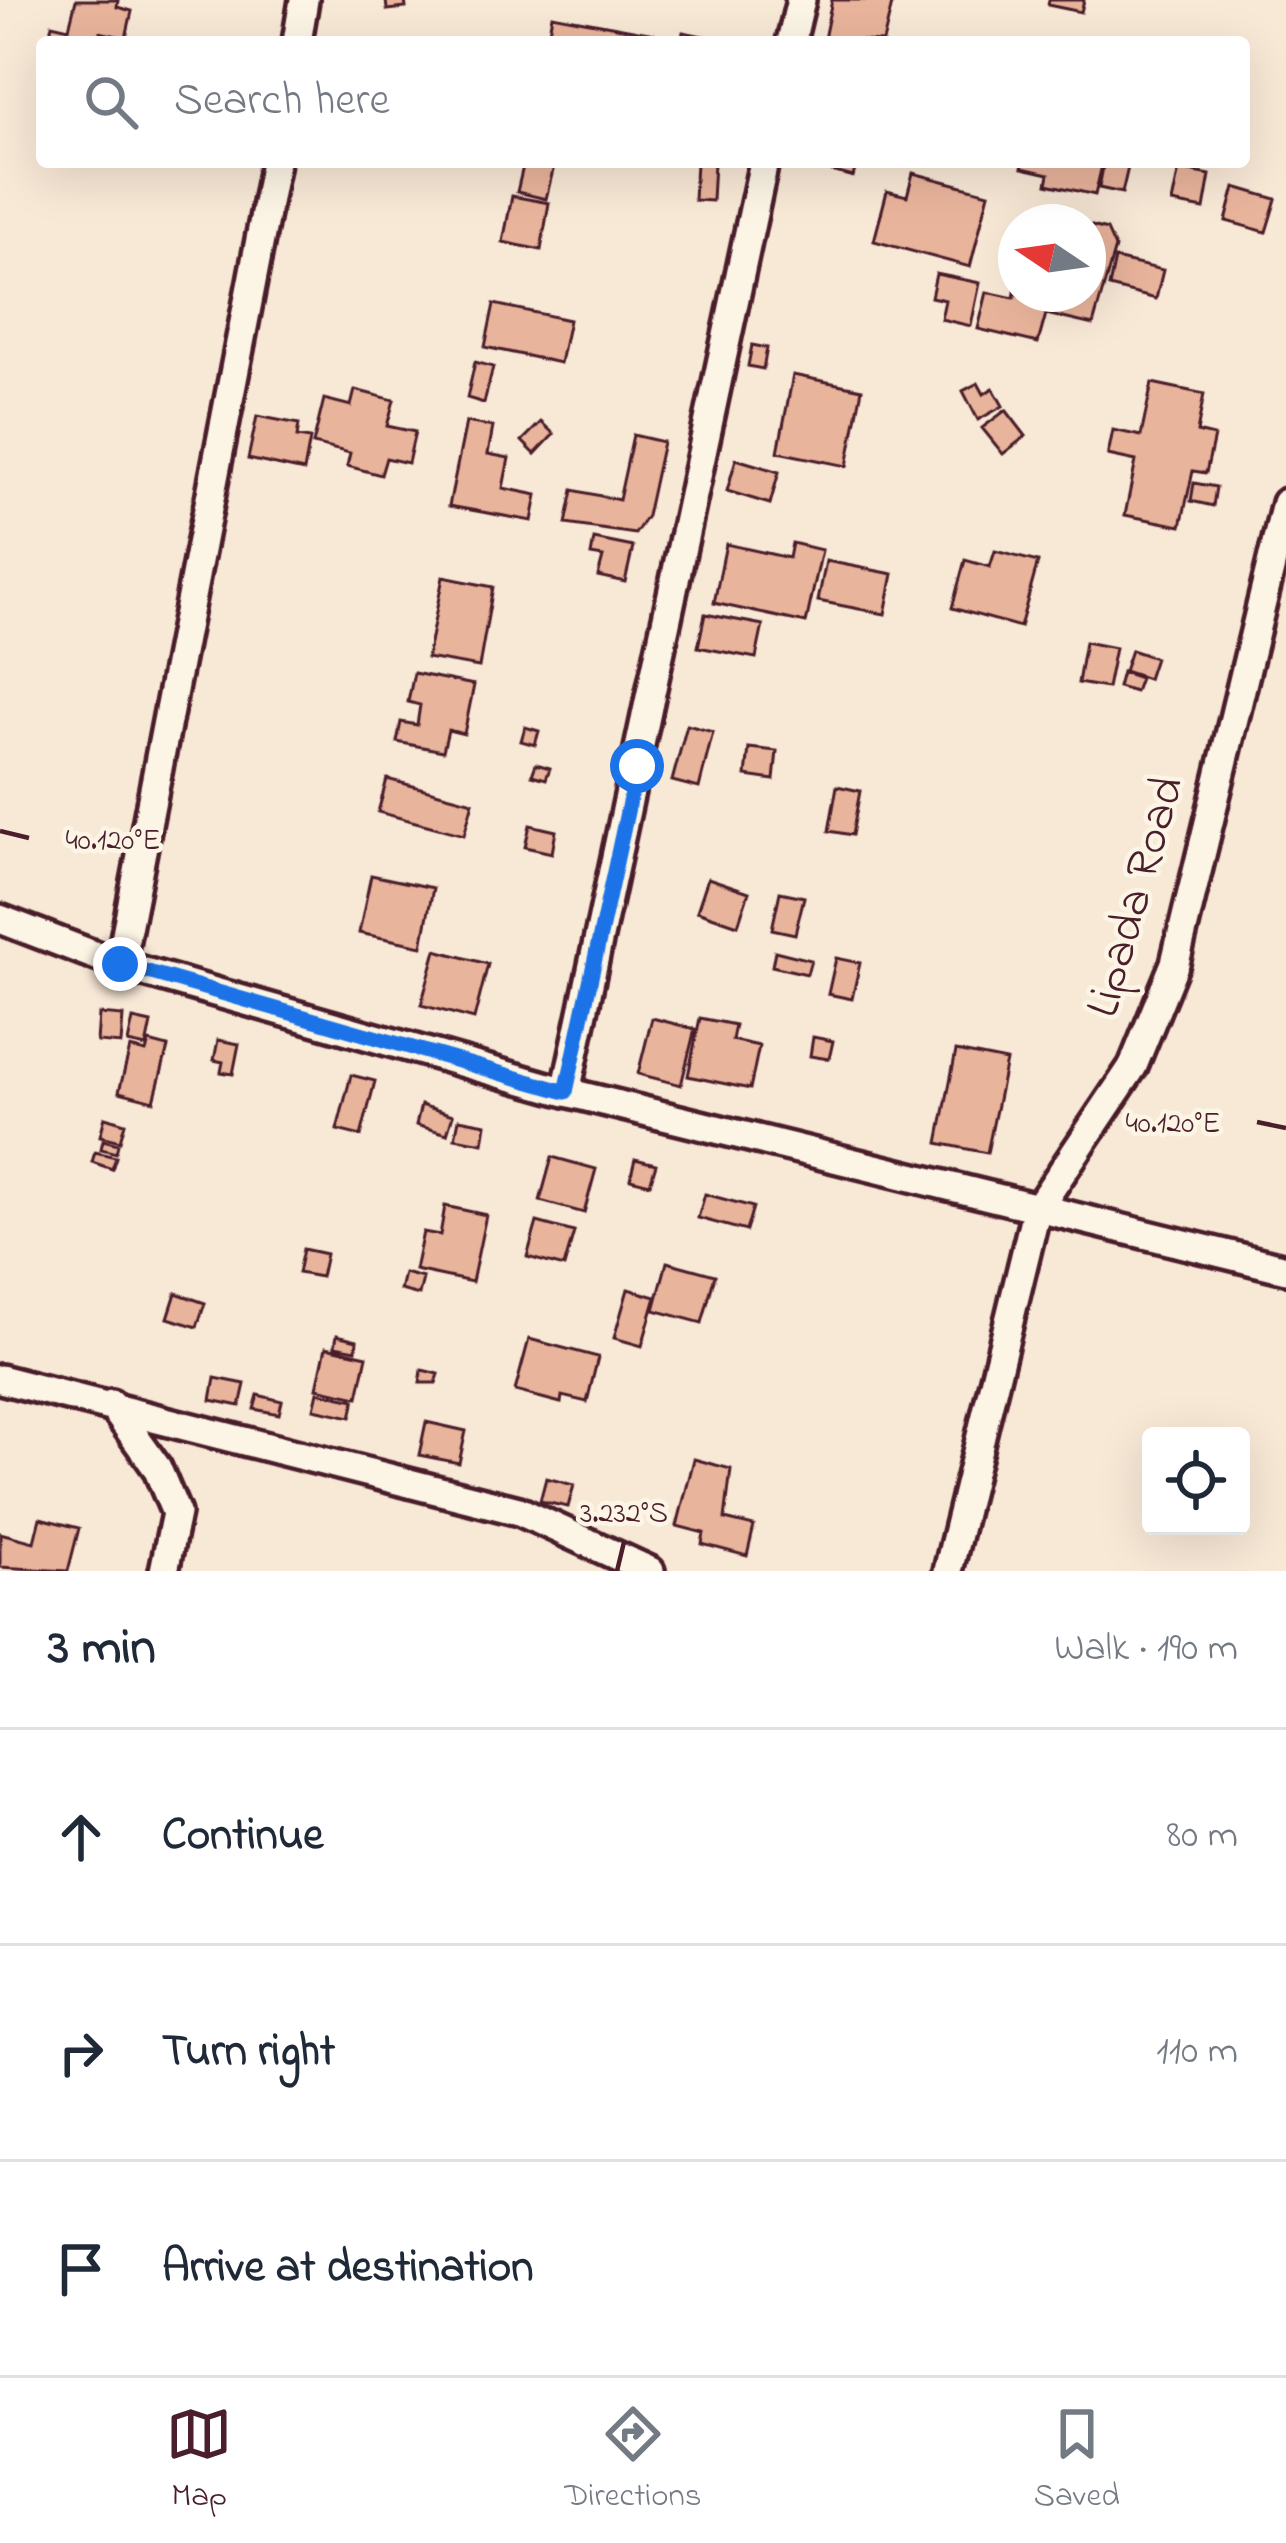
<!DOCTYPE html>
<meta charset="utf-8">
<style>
:root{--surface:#fff;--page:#f6f6f7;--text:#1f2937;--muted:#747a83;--line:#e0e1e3;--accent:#4a1f2b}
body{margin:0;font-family:"Indie Flower",sans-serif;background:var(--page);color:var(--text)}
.controls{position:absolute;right:36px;bottom:36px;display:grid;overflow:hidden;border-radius:12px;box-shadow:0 12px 48px #0002}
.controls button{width:108px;height:108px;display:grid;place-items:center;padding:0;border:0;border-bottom:3px solid var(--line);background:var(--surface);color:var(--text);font:60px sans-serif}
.compass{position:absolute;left:998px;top:204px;width:108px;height:108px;border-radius:50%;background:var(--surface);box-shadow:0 12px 48px #0002;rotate:283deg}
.stop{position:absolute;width:36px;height:36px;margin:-27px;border:9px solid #1a73e8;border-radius:50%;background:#fff}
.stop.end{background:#1a73e8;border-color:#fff;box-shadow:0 3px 12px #0008}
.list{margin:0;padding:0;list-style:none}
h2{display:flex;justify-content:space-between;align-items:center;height:156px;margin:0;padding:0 48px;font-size:51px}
h2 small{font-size:39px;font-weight:400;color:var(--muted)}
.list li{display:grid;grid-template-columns:78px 1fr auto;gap:36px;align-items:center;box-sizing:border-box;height:216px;padding:0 48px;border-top:3px solid var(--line)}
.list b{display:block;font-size:45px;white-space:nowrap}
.list em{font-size:39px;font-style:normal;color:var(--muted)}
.icon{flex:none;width:66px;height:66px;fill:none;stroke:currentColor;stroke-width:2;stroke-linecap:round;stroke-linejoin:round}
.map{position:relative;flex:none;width:1286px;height:1571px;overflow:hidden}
.search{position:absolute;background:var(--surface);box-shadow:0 12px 48px #0002;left:36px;right:36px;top:36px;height:132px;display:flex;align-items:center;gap:30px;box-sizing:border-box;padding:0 42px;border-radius:12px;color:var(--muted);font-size:45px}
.sheet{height:804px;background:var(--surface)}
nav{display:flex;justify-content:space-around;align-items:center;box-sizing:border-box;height:168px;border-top:3px solid var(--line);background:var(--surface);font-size:33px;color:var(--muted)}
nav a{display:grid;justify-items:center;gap:6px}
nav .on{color:var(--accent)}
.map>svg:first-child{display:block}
</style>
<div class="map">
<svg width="1286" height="1571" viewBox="0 0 1286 1571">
<rect width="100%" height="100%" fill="#f8e8d6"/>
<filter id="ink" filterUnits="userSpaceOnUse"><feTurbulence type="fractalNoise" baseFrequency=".00833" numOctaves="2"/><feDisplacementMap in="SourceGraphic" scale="24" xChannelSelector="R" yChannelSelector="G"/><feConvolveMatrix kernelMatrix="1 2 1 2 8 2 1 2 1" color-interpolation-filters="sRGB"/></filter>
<g filter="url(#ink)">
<path fill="#e9b49c" stroke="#4a1f2b" stroke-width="3" d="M 76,0 L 118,0 L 117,7 L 132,11 L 126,38 L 100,32 L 98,42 L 48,42 L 52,24 L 69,28 Z
M 386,0 L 405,0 L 406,8 L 387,10 Z
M 832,0 L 893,0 L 883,42 L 824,39 Z
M 1049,0 L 1084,0 L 1081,12 L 1048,5 Z
M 552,15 L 654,34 L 652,42 L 547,42 Z
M 683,32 L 728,41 L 728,42 L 681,42 Z
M 524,162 L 555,162 L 546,199 L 517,192 Z
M 696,162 L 714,162 L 712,201 L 694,200 Z
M 826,162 L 857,162 L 853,177 L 824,169 Z
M 1024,162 L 1102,165 L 1095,195 L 1047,184 L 1049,174 L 1022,168 Z
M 1104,162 L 1129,163 L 1122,193 L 1099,188 Z
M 1179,169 L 1210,175 L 1204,209 L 1172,203 Z
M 913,173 L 989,193 L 970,267 L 874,241 L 887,191 L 907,196 Z
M 1235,187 L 1276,199 L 1266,232 L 1226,221 Z
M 512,196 L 549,203 L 541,250 L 503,242 Z
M 1088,225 L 1107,230 L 1115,248 L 1093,325 L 1046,314 L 1038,343 L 978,329 L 987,292 L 1014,298 L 1016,287 L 1016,294 L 1088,294 Z
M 1115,259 L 1163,270 L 1156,299 L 1109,287 Z
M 936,274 L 980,283 L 971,326 L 941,319 L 945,300 L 931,297 Z
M 494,304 L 569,320 L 560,363 L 485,347 Z
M 752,345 L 767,348 L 763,369 L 748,366 Z
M 475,362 L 493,367 L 484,403 L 467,398 Z
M 793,375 L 862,389 L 847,466 L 778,452 Z
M 978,383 L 984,394 L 993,388 L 1003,406 L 978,420 L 963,391 Z
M 1152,383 L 1204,394 L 1197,432 L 1214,436 L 1206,473 L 1193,471 L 1181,526 L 1125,515 L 1136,461 L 1108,455 L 1113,430 L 1141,436 Z
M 355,390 L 394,400 L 387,426 L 415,432 L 408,463 L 386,458 L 381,475 L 347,466 L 350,453 L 313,444 L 324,399 L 351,406 Z
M 1006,410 L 1026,436 L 1003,454 L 982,428 Z
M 257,416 L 299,424 L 297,437 L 310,439 L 304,471 L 248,459 Z
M 466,422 L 493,427 L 488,454 L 509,458 L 503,488 L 537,495 L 532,521 L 449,506 Z
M 541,422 L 554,434 L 535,454 L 522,441 Z
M 633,435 L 663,442 L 647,516 L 635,534 L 566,524 L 573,490 L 619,500 Z
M 736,459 L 779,472 L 770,504 L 727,491 Z
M 1194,483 L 1216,487 L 1213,506 L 1191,501 Z
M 594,539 L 633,547 L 625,582 L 598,576 L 603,557 L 591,555 Z
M 792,543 L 822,550 L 806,623 L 714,603 L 726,544 L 789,558 Z
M 995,551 L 1038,562 L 1020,627 L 952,608 L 965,560 L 990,567 Z
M 826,561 L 893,574 L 885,614 L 818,601 Z
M 443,577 L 493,587 L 479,667 L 427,658 Z
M 705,614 L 763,625 L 756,658 L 698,647 Z
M 1085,642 L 1115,648 L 1107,688 L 1078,683 Z
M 1131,650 L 1155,658 L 1148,679 L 1124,671 Z
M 1122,672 L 1140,678 L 1135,692 L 1118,687 Z
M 414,673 L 474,685 L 464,734 L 448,730 L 443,751 L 397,742 L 401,722 L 417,725 L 420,705 L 408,702 Z
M 687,725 L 713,732 L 699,788 L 672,781 Z
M 525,727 L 539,731 L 535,745 L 521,741 Z
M 749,748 L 777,751 L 774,780 L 746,776 Z
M 536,764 L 550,768 L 546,779 L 532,775 Z
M 387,779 L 473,802 L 464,835 L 378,812 Z
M 837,786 L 860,791 L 852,835 L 829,831 Z
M 530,825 L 556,831 L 552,853 L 525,847 Z
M 371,875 L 433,888 L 422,946 L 359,933 Z
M 708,878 L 749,892 L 738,925 L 697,911 Z
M 780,892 L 804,897 L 795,934 L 772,929 Z
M 436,950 L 488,964 L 474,1019 L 421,1005 Z
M 775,951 L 811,960 L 807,974 L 772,966 Z
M 836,958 L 860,963 L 852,999 L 828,994 Z
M 99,1014 L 123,1016 L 121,1044 L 97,1042 Z
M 652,1018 L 695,1029 L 681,1085 L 638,1074 Z
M 700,1018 L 735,1025 L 732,1040 L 759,1046 L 750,1089 L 688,1076 Z
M 133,1019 L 151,1023 L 146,1047 L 128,1043 Z
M 813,1037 L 833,1041 L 829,1059 L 810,1056 Z
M 218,1040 L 239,1044 L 233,1074 L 221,1072 L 223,1062 L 214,1060 Z
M 149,1042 L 168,1047 L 154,1101 L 119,1092 L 130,1048 L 146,1052 Z
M 956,1051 L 1006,1061 L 987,1153 L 938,1143 Z
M 351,1075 L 375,1081 L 361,1136 L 337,1130 Z
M 421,1105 L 453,1115 L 447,1134 L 416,1125 Z
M 105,1117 L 125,1123 L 120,1141 L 100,1136 Z
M 459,1119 L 486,1124 L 483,1143 L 455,1138 Z
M 103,1140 L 118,1144 L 116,1153 L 101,1149 Z
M 95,1152 L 116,1157 L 112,1169 L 92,1162 Z
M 552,1157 L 596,1169 L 584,1213 L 540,1201 Z
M 635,1159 L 656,1164 L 650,1184 L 630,1179 Z
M 705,1194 L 753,1207 L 746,1231 L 698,1218 Z
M 445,1206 L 486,1215 L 472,1282 L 415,1270 L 423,1232 L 440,1235 Z
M 537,1222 L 574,1232 L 564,1267 L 527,1257 Z
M 303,1249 L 326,1254 L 321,1277 L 298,1273 Z
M 667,1262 L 715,1275 L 702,1323 L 654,1310 Z
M 404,1273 L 423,1278 L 419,1295 L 400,1290 Z
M 628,1289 L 656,1297 L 642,1346 L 614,1338 Z
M 176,1293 L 205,1303 L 197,1327 L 168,1318 Z
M 337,1335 L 357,1340 L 356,1350 L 335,1346 Z
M 529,1339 L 598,1357 L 587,1402 L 562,1396 L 561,1403 L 515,1391 Z
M 326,1347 L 367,1356 L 358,1397 L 317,1388 Z
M 422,1370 L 439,1374 L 436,1383 L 420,1383 Z
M 215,1378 L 245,1384 L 240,1406 L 211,1400 Z
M 318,1392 L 355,1400 L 351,1417 L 314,1409 Z
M 258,1395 L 282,1401 L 279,1414 L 254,1409 Z
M 426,1422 L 466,1431 L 459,1463 L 419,1455 Z
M 694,1459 L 731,1469 L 725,1519 L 754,1526 L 747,1556 L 702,1544 L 704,1533 L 677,1526 Z
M 546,1478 L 574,1485 L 568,1507 L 540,1501 Z
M 40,1518 L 79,1528 L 68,1571 L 0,1567 L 0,1533 L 34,1542 Z"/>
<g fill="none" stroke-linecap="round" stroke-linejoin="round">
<defs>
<path id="street" d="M 297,42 L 304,0
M 791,42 L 801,0
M 764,162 L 566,1092 L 1286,1269
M 0,919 L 120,965 L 566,1092
M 120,965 L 275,162
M 0,1379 L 519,1511 L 650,1571
M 111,1404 L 157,1468 L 176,1513 L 164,1571
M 948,1571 L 1036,1211 L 1133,1066 L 1175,963 L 1286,503"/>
</defs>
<use href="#street" stroke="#4a1f2b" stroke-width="36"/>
<use href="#street" stroke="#fcf5e5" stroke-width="27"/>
</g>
</g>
<g fill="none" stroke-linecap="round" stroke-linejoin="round" filter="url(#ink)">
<path stroke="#1a73e8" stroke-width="15" d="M 120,964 L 566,1092 L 637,766"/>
</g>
<path fill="none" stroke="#4a1f2b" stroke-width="4.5" d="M 0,831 L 29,838M 1257,1122 L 1286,1128M 617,1571 L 624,1542"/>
<g text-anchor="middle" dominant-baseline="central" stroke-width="9" stroke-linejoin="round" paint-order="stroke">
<g font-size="48" fill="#4a1f2b" stroke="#fcf5e5">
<text transform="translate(1137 897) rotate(-74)">Lipada Road</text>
</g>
</g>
<g font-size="30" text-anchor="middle" fill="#4a1f2b" stroke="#fcf5e5" stroke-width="9" stroke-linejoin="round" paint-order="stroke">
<text x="113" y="849">40.120°E</text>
<text x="1173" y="1132">40.120°E</text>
<text x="624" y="1522">3.232°S</text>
</g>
</svg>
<div class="controls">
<button><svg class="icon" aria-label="locate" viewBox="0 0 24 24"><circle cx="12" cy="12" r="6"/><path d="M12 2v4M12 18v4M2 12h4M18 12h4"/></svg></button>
</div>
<svg class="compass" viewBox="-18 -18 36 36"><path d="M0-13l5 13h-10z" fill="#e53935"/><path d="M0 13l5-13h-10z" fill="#747a83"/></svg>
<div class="stop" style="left:637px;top:766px"></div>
<div class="stop end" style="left:120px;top:964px"></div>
<div class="search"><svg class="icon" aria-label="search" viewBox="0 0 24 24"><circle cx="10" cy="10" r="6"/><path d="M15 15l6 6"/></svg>Search here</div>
</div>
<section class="sheet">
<h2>3 min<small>Walk · 190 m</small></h2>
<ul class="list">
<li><svg class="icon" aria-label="ahead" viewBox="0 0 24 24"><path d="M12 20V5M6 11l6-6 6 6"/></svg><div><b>Continue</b></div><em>80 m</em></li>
<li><svg class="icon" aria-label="right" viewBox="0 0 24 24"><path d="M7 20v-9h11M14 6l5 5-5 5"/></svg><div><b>Turn right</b></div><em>110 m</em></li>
<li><svg class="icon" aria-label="arrive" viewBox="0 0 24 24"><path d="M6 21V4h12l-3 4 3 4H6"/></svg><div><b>Arrive at destination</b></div></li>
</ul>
</section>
<nav>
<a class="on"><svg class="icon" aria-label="map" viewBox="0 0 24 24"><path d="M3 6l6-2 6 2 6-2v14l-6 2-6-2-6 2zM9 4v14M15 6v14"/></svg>Map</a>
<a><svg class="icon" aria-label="directions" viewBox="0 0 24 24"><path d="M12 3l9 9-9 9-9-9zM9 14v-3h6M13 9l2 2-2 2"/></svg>Directions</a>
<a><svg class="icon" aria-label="saved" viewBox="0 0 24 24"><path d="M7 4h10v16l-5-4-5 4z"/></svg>Saved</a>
</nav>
